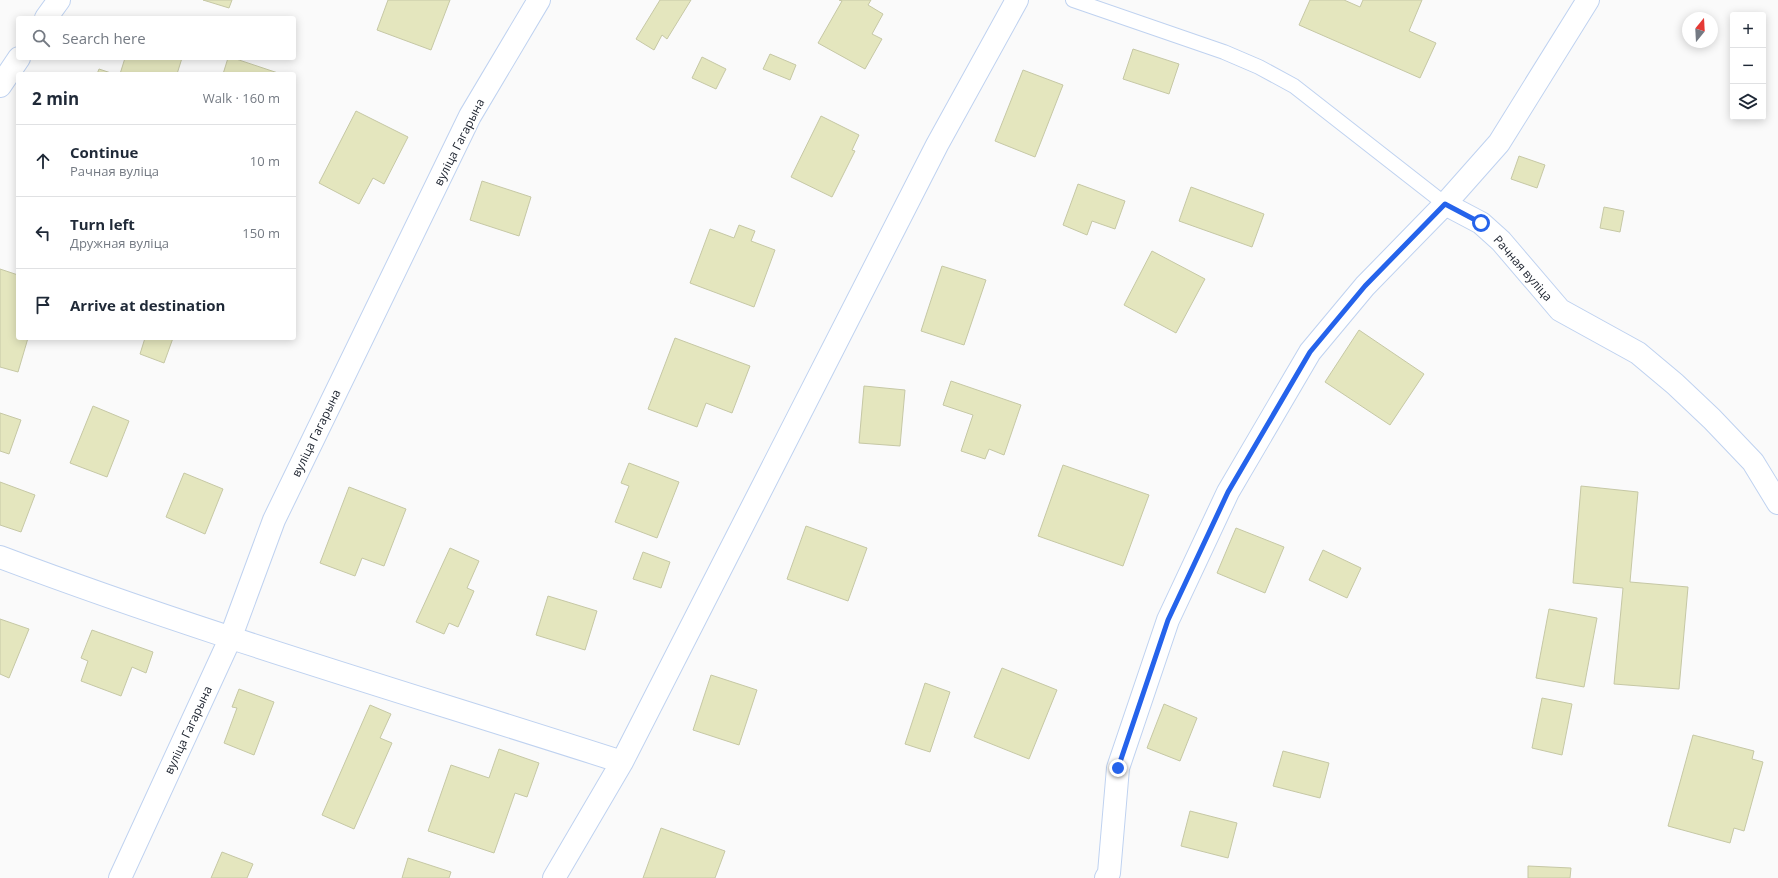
<!DOCTYPE html>
<meta charset="utf-8">
<style>
:root{--surface:#fff;--page:#f2f2f3;--text:#1f2937;--muted:#747a83;--line:#e0e1e3}
body{margin:0;font-family:"Open Sans",sans-serif;background:var(--page);color:var(--text)}
.controls{position:absolute;right:12px;top:12px;display:grid;overflow:hidden;border-radius:4px;box-shadow:0 2px 10px #0003}
.controls button{width:36px;height:36px;display:grid;place-items:center;padding:0;border:0;border-bottom:1px solid var(--line);background:var(--surface);color:var(--text);font:20px sans-serif}
.compass{position:absolute;left:1682px;top:12px;width:36px;height:36px;border-radius:50%;background:var(--surface);box-shadow:0 2px 10px #0003;rotate:18deg}
.stop{position:absolute;width:12px;height:12px;margin:-9px;border:3px solid #2563eb;border-radius:50%;background:#fff}
.stop.end{background:#2563eb;border-color:#fff;box-shadow:0 1px 4px #0008}
.list{margin:0;padding:0;list-style:none}
h2{display:flex;justify-content:space-between;align-items:center;height:52px;margin:0;padding:0 16px;font-size:17px}
h2 small{font-size:13px;font-weight:400;color:var(--muted)}
.list li{display:grid;grid-template-columns:26px 1fr auto;gap:12px;align-items:center;box-sizing:border-box;height:72px;padding:0 16px;border-top:1px solid var(--line)}
.list b{display:block;font-size:15px;white-space:nowrap}
.list p{margin:0;font-size:13px;white-space:nowrap;color:var(--muted)}
.list em{font-size:13px;font-style:normal;color:var(--muted)}
.icon{flex:none;width:22px;height:22px;fill:none;stroke:currentColor;stroke-width:2;stroke-linecap:round;stroke-linejoin:round}
.map{position:relative;flex:none;width:1778px;height:878px;overflow:hidden}
.search{position:absolute;background:var(--surface);box-shadow:0 2px 10px #0003;left:16px;top:16px;width:280px;height:44px;display:flex;align-items:center;gap:10px;box-sizing:border-box;padding:0 14px;border-radius:4px;color:var(--muted);font-size:15px}
.panel{position:absolute;background:var(--surface);box-shadow:0 2px 10px #0003;left:16px;top:72px;width:280px;height:268px;border-radius:4px}
.map>svg:first-child{display:block}
</style>
<div class="map">
<svg width="1778" height="878" viewBox="0 0 1778 878">
<rect width="100%" height="100%" fill="#fafafa"/>
<path fill="#e4e6be" stroke="#c6c8a5" d="M 203,0 L 232,0 L 229,8 Z
M 388,0 L 450,0 L 431,50 L 377,30 Z
M 660,0 L 691,0 L 667,39 L 662,35 L 654,50 L 636,39 Z
M 839,0 L 871,0 L 868,5 L 883,14 L 872,34 L 882,39 L 865,69 L 818,43 L 842,1 Z
M 1310,0 L 1344,0 L 1360,7 L 1363,0 L 1422,0 L 1409,31 L 1436,43 L 1420,78 L 1299,25 Z
M 1133,49 L 1179,64 L 1169,94 L 1123,79 Z
M 770,54 L 796,65 L 790,80 L 763,69 Z
M 702,57 L 726,69 L 716,89 L 692,78 Z
M 125,58 L 182,58 L 177,74 L 120,74 Z
M 228,58 L 233,58 L 281,74 L 223,74 Z
M 99,69 L 114,74 L 97,74 Z
M 1023,70 L 1063,85 L 1035,157 L 995,141 Z
M 356,111 L 408,137 L 384,184 L 373,178 L 359,204 L 319,183 Z
M 821,116 L 859,135 L 852,150 L 855,151 L 832,197 L 791,177 Z
M 1519,156 L 1545,165 L 1537,188 L 1511,179 Z
M 482,181 L 531,197 L 519,236 L 470,220 Z
M 1078,184 L 1125,201 L 1115,229 L 1092,221 L 1087,235 L 1063,225 Z
M 1191,187 L 1264,214 L 1252,247 L 1179,221 Z
M 1604,207 L 1624,211 L 1620,232 L 1600,228 Z
M 739,225 L 755,231 L 751,241 L 775,250 L 754,307 L 690,283 L 710,229 L 734,238 Z
M 1152,251 L 1205,279 L 1176,333 L 1124,305 Z
M 942,266 L 986,280 L 964,345 L 921,331 Z
M 0,269 L 18,275 L 18,338 L 28,338 L 18,372 L 0,367 Z
M 1359,330 L 1424,374 L 1390,425 L 1325,382 Z
M 145,338 L 173,338 L 164,363 L 140,354 Z
M 675,338 L 750,366 L 732,413 L 706,403 L 697,427 L 648,409 Z
M 951,381 L 1021,405 L 1004,455 L 989,449 L 985,459 L 961,451 L 973,415 L 943,405 Z
M 864,386 L 905,390 L 900,446 L 859,443 Z
M 93,406 L 129,421 L 107,477 L 70,463 Z
M 0,413 L 21,420 L 9,454 L 0,451 Z
M 629,463 L 679,482 L 657,538 L 615,522 L 629,486 L 621,483 Z
M 1063,465 L 1149,495 L 1123,566 L 1038,536 Z
M 184,473 L 223,489 L 205,534 L 166,517 Z
M 0,482 L 35,495 L 21,532 L 0,525 Z
M 1581,486 L 1638,492 L 1630,582 L 1688,587 L 1679,689 L 1614,684 L 1623,588 L 1573,583 Z
M 349,487 L 406,509 L 384,566 L 362,558 L 355,576 L 320,563 Z
M 806,526 L 867,548 L 848,601 L 787,579 Z
M 1236,528 L 1284,547 L 1265,593 L 1217,573 Z
M 450,548 L 479,561 L 467,588 L 474,591 L 458,627 L 449,623 L 444,634 L 416,622 Z
M 1323,550 L 1361,568 L 1347,598 L 1309,580 Z
M 643,552 L 670,562 L 661,588 L 633,579 Z
M 548,596 L 597,611 L 585,650 L 536,635 Z
M 1549,609 L 1597,618 L 1584,687 L 1536,678 Z
M 0,619 L 29,629 L 9,678 L 0,674 Z
M 92,630 L 153,652 L 146,673 L 132,667 L 121,696 L 81,681 L 88,661 L 81,658 Z
M 1002,668 L 1057,690 L 1029,759 L 974,737 Z
M 711,675 L 757,690 L 739,745 L 693,730 Z
M 925,683 L 950,692 L 930,752 L 905,744 Z
M 239,689 L 274,702 L 254,755 L 224,743 L 237,708 L 232,707 Z
M 1542,698 L 1572,704 L 1562,755 L 1532,748 Z
M 1164,704 L 1197,718 L 1180,761 L 1147,748 Z
M 370,705 L 391,714 L 380,738 L 392,743 L 354,829 L 322,815 Z
M 1693,735 L 1754,751 L 1752,759 L 1763,762 L 1744,831 L 1734,828 L 1730,843 L 1668,826 Z
M 499,749 L 539,763 L 527,797 L 515,793 L 494,853 L 428,831 L 451,765 L 489,778 Z
M 1283,751 L 1329,763 L 1320,798 L 1273,786 Z
M 1190,811 L 1237,823 L 1228,858 L 1181,846 Z
M 661,828 L 725,851 L 715,878 L 643,878 Z
M 222,852 L 253,864 L 247,878 L 211,878 Z
M 408,858 L 451,872 L 449,878 L 402,878 Z
M 1528,866 L 1571,868 L 1570,878 L 1528,878 Z"/>
<g fill="none" stroke-linecap="round" stroke-linejoin="round">
<defs>
<path id="service" d="M 1073,0 L 1224,52 L 1259,67 L 1294,86 L 1445,204"/>
<path id="minor" d="M 1588,0 L 1499,143 L 1445,204 L 1481,223 L 1501,241 L 1560,310 L 1638,353 L 1675,384 L 1712,419 L 1753,462 L 1778,503
M 46,18 L 59,0
M 0,86 L 19,58
M 0,557 C 204,634 414,695 622,762
M 120,878 L 230,639 L 274,520 L 470,116 L 539,0
M 554,878 L 622,762 L 937,145 L 1017,0
M 1106,878 L 1109,873 L 1118,768 L 1168,620 L 1228,492 L 1310,352 L 1365,286 L 1445,204"/>
</defs>
<use href="#service" stroke="#bfd2f0" stroke-width="16"/>
<use href="#minor" stroke="#bfd2f0" stroke-width="24"/>
<use href="#service" stroke="#fff" stroke-width="14"/>
<use href="#minor" stroke="#fff" stroke-width="22"/>
</g>
<g fill="none" stroke-linecap="round" stroke-linejoin="round">
<path stroke="#2563eb" stroke-width="5" d="M 1118,768 L 1168,620 L 1228,492 L 1310,352 L 1365,286 L 1445,204 L 1481,223"/>
</g>
<g text-anchor="middle" dominant-baseline="central" stroke-width="3.5" stroke-linejoin="round" paint-order="stroke">
<g font-size="12" fill="#1a202c" stroke="#fff">
<text transform="translate(459 142) rotate(-63)">вуліца Гагарына</text>
<text transform="translate(1523 268) rotate(49)">Рачная вуліца</text>
<text transform="translate(316 433) rotate(-64)">вуліца Гагарына</text>
<text transform="translate(188 730) rotate(-65)">вуліца Гагарына</text>
</g>
</g>
</svg>
<div class="controls">
<button>+</button>
<button>−</button>
<button><svg class="icon" aria-label="layers" viewBox="0 0 24 24"><path d="M12 4l9 5-9 5-9-5zM3 14l9 5 9-5"/></svg></button>
</div>
<svg class="compass" viewBox="-18 -18 36 36"><path d="M0-13l5 13h-10z" fill="#e53935"/><path d="M0 13l5-13h-10z" fill="#747a83"/></svg>
<div class="stop" style="left:1481px;top:223px"></div>
<div class="stop end" style="left:1118px;top:768px"></div>
<div class="search"><svg class="icon" aria-label="search" viewBox="0 0 24 24"><circle cx="10" cy="10" r="6"/><path d="M15 15l6 6"/></svg>Search here</div>
<section class="panel">
<h2>2 min<small>Walk · 160 m</small></h2>
<ul class="list">
<li><svg class="icon" aria-label="ahead" viewBox="0 0 24 24"><path d="M12 20V5M6 11l6-6 6 6"/></svg><div><b>Continue</b><p>Рачная вуліца</p></div><em>10 m</em></li>
<li><svg class="icon" aria-label="left" viewBox="0 0 24 24"><path d="M17 20v-9H6M10 6l-5 5 5 5"/></svg><div><b>Turn left</b><p>Дружная вуліца</p></div><em>150 m</em></li>
<li><svg class="icon" aria-label="arrive" viewBox="0 0 24 24"><path d="M6 21V4h12l-3 4 3 4H6"/></svg><div><b>Arrive at destination</b></div></li>
</ul>
</section>
</div>
